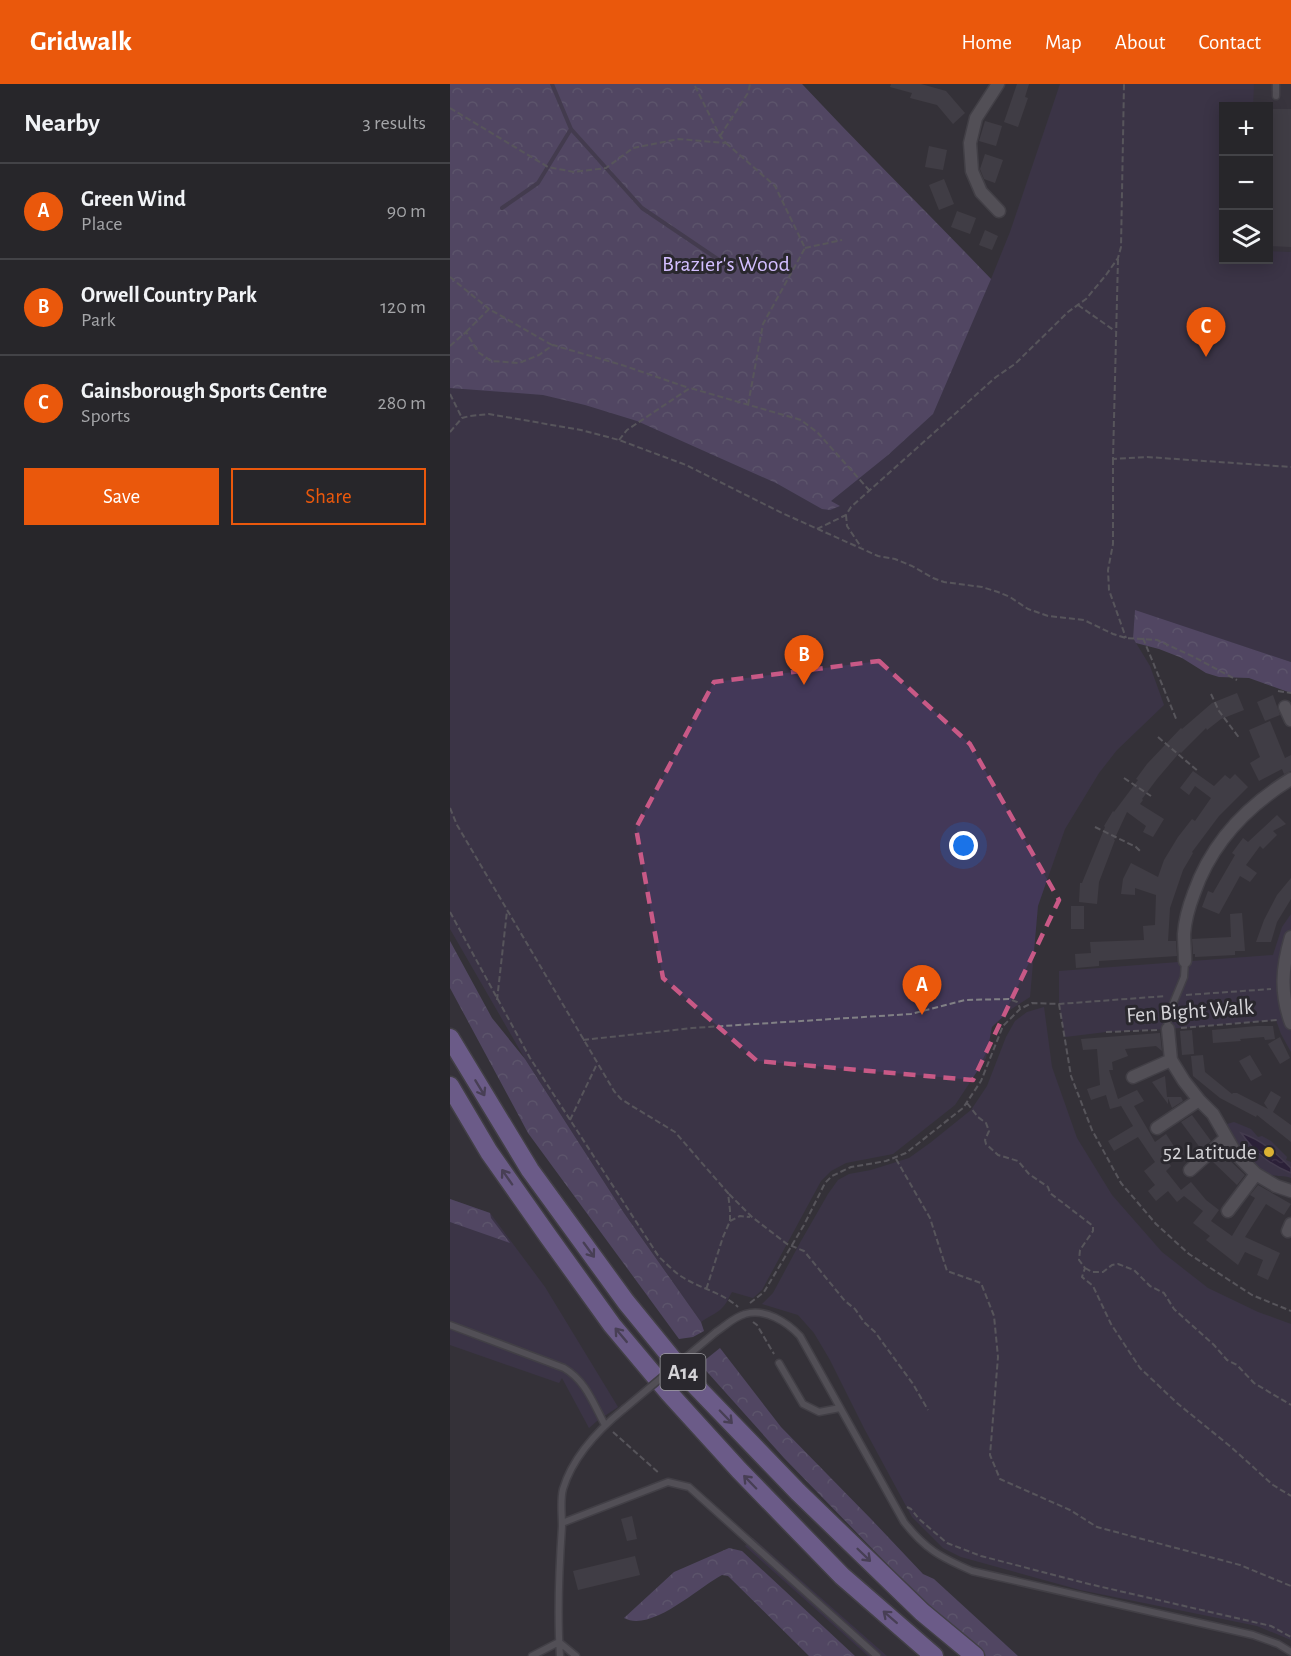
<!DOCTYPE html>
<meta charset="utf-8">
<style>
:root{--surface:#27262a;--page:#2f2e32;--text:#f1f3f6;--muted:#a4a5a8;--line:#434347;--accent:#ea580c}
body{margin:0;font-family:"Alegreya Sans",sans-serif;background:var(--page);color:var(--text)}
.controls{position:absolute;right:18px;top:18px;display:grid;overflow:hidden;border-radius:0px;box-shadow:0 3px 15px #0003}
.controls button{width:54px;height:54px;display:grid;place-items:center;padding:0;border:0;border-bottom:2px solid var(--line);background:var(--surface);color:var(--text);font:30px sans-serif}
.you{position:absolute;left:514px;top:762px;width:21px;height:21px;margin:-15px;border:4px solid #fff;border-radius:50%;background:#1a73e8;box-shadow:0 0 0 9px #1a73e833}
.badge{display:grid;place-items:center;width:39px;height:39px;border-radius:50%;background:var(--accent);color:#fff;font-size:20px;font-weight:700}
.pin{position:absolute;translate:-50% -50px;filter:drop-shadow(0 2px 3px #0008)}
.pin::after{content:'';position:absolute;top:32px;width:21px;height:18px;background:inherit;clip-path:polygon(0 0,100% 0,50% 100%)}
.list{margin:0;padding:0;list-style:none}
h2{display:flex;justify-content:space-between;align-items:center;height:78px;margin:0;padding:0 24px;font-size:26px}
h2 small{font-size:20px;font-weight:400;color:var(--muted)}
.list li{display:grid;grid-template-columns:39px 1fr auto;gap:18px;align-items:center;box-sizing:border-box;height:96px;padding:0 24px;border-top:2px solid var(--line)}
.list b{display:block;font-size:22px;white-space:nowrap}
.list p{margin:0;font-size:20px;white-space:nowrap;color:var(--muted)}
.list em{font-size:20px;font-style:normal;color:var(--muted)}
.actions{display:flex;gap:12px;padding:18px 24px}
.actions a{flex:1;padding:14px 0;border:2px solid var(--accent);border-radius:0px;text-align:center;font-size:21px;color:var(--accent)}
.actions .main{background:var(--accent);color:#fff}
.icon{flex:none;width:33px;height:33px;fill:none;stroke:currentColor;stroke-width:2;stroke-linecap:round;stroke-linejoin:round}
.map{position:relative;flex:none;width:841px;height:1572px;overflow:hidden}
header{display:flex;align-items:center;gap:36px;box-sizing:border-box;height:84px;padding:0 30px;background:var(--accent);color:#fff}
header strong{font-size:28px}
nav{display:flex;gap:33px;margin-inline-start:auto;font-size:21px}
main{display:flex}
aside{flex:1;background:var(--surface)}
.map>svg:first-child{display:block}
</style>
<header>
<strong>Gridwalk</strong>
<nav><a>Home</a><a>Map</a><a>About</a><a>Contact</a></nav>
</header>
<main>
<aside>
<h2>Nearby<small>3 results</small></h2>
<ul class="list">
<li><span class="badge">A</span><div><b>Green Wind</b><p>Place</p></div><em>90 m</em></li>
<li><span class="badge">B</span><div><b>Orwell Country Park</b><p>Park</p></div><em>120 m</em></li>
<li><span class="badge">C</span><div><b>Gainsborough Sports Centre</b><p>Sports</p></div><em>280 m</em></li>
</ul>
<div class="actions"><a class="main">Save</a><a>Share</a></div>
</aside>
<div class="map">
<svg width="841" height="1572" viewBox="0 0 841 1572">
<defs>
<pattern id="forest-crowns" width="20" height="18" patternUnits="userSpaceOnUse" patternTransform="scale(1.5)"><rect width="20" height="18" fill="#736195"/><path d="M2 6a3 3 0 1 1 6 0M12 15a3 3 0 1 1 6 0" fill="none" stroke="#8c7ea8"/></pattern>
<pattern id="water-ripples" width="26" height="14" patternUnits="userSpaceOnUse" patternTransform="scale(1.5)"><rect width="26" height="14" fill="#200c39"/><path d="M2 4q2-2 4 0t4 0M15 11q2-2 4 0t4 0" fill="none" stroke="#402e55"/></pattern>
</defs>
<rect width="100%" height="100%" fill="#343238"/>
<path fill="#3c3844" d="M 795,0 L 841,0 L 841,168 L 819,167 L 818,22 L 794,22 Z"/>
<path fill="#433858" d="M 0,0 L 352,0 L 394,46 L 541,195 L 560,148 L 610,0 L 804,0 L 803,22 L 774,22 L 774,176 L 818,176 L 819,167 L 841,168 L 841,578 L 685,527 L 683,554 L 700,582 L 714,621 L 667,666 L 649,689 L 615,745 L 588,822 L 580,913 L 560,926 L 542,943 L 536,974 L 505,1021 L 443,1070 L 396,1079 L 381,1087 L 371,1097 L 312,1206 L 303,1214 L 282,1208 C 278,1215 276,1221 270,1226 C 264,1231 257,1233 251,1238 L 174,1129 L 75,975 L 0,845 Z
M 841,830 L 841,968 L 831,950 L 826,936 L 718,945 L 656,948 L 615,953 L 609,920 L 609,887 L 823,871 L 832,843 Z
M 594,923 L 602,983 L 627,1054 L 662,1111 L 712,1168 L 758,1204 L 808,1228 L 841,1240 L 841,1556 L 807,1542 L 630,1506 L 511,1473 L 493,1464 L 462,1433 L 415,1346 L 380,1276 L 364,1249 L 348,1231 L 312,1220 L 323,1209 L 351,1157 L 378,1110 L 388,1096 L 399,1090 L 421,1086 L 459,1074 L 480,1059 L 521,1026 L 537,1002 L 556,953 L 565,937 L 577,928 Z
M 784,1038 L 801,1045 L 808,1053 L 812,1052 L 821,1057 L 837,1073 L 836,1076 L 841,1078 L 841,1094 C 833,1091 828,1093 822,1091 C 801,1083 785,1060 777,1040 Z
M 0,1115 L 40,1129 L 95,1203 L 168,1323 L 147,1337 L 139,1344 L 112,1294 L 109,1299 L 0,1261 Z
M 303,1454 L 437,1572 L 418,1572 L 295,1462 Z"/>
<path fill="url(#forest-crowns)" d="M 0,0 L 352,0 C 414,66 479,130 541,195 L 483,330 L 438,371 L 381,417 L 390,422 L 380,426 L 372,425 L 326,399 L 187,337 L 135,321 L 93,311 L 0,304 Z
M 685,526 L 841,578 L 841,609 L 799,594 L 769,593 L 756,589 L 732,574 L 709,565 L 686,559 L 683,554 Z
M 0,857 L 42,934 L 75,975 L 174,1129 L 251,1238 L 254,1247 L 243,1253 L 229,1255 L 78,1049 L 0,904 Z
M 0,1115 L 40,1129 L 41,1134 L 60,1159 L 0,1138 Z
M 270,1264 L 331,1343 L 422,1436 L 473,1490 L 484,1495 L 568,1572 L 529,1572 L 516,1561 L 334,1374 L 250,1280 Z
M 279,1464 L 292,1467 L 405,1572 L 359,1572 L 278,1492 L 272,1491 C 249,1503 201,1549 174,1534 L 224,1488 Z"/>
<path fill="url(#water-ripples)" stroke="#564868" stroke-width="1.5" d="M 791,1049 C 812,1056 826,1069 841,1084 L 841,1089 C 818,1080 805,1068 791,1049 Z"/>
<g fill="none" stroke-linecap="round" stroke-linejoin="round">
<path stroke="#564868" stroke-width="4" d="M 102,0 L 121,45 L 192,124 L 272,178
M 52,124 L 88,99 L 121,45"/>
</g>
<path fill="#4f4c54" d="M 441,0 L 471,0 L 496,7 L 515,29 L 503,40 L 487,21 L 460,14 L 462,9 L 440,3 Z
M 567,0 L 579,0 L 575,13 L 578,14 L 568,43 L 554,38 Z
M 819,25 L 841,25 L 841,163 L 819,162 Z
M 535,37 L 552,42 L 546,62 L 529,57 Z
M 479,62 L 497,66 L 493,86 L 475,83 Z
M 535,70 L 553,76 L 545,99 L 534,95 L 530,85 Z
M 494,95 L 504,120 L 489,126 L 479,101 Z
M 507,127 L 526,134 L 520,150 L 501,143 Z
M 535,146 L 548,152 L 542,166 L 529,161 Z
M 787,609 L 794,626 L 771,635 L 757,646 L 756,644 L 731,669 L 730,668 L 707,695 L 692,715 L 693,716 L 690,720 L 714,735 L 703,753 L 693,748 L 696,742 L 677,728 L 664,756 L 665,756 L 649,798 L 647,820 L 629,818 L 630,799 L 632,799 L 655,743 L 654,742 L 663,727 L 664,728 L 688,696 L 686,695 L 697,680 L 731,644 L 732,645 L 762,619 Z
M 823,611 L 830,631 L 815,637 L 807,618 Z
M 820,637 L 835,674 L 841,671 L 841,687 L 834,690 L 832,685 L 809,697 L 800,679 L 810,673 L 799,646 Z
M 743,687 L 764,702 L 775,691 L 780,695 L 785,690 L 798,703 L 769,732 L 742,768 L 743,769 L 733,786 L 720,824 L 718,857 L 726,857 L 727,872 L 649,877 L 649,882 L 626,884 L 625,870 L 641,869 L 640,858 L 694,856 L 693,842 L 705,841 L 706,811 L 685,804 L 685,811 L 671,810 L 673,795 L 681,779 L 708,793 L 714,776 L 728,753 L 742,735 L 745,737 L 761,714 L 745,702 L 739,711 L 730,704 Z
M 827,731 L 836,740 L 823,747 L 827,751 L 813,765 L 810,762 L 796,781 L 807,789 L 800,798 L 790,792 L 769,830 L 752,823 L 758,807 L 763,809 L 785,771 L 782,769 L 793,754 L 798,758 Z
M 841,794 L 841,815 L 827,838 L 821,858 L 806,858 L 814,836 L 827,811 Z
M 621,822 L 634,822 L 634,845 L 621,845 Z
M 792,829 L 795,867 L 785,867 L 785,871 L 745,873 L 745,870 L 743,870 L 742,855 L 781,853 L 780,830 Z
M 807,942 L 823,942 L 825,955 L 815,956 L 814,953 L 790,955 L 791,957 L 763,959 L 762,946 Z
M 742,946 L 744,970 L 732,971 L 730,947 Z
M 710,949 L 712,967 L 706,962 L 675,965 L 678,972 L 662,978 L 663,986 L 659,986 L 668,1015 L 687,1006 L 694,1017 L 684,1022 L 705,1058 L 716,1050 L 729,1070 L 718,1077 L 721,1082 L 716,1087 L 731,1106 L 741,1098 L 756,1116 L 769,1126 L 761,1137 L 782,1152 L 805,1114 L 800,1111 L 808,1101 L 841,1120 L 834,1131 L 816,1120 L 795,1153 L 830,1169 L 818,1196 L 807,1191 L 813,1176 L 795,1168 L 788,1181 L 756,1156 L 760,1152 L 743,1139 L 753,1127 L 734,1112 L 727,1118 L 718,1107 L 706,1117 L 698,1107 L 705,1101 L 694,1087 L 705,1078 L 688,1053 L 664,1067 L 658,1057 L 683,1042 L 670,1020 L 671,1022 L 660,1025 L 656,1011 L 641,1016 L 637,1005 L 650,1001 L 647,965 L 633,966 L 631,955 Z
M 830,953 L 840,974 L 830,980 L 818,960 Z
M 753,971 L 755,988 L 782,1010 L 783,1009 L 787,1009 L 818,1025 L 814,1019 L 821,1007 L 831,1013 L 823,1028 L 841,1041 L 841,1058 L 807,1031 L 806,1033 L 770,1014 L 743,992 L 741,972 Z
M 800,971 L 812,991 L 801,997 L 789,977 Z
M 715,992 L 717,1013 L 731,1013 L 733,1017 L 722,1024 L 718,1014 L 718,1020 L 702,998 Z
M 742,1031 L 761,1057 L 751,1065 L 731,1038 Z
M 772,1069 L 795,1091 L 787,1101 L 762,1077 Z
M 182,1432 L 187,1455 L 177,1457 L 171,1435 Z
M 185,1472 L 190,1491 L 128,1506 L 123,1487 Z"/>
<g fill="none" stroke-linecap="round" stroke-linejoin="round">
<defs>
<path id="lane" d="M 826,12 L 826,0
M 718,945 L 717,934 L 734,893 L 735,877
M 0,1241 L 114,1284 C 136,1297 143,1319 155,1341
M 266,1248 C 275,1242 284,1233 295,1230 C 315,1224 337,1238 350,1252 L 454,1438 C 475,1465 490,1473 522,1487 L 803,1551 L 828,1560 L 841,1568
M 329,1279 L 353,1320 L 369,1328 L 390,1324
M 112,1439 L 218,1398 L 239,1403 L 427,1572
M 109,1558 L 126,1572
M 82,1572 L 109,1558
M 110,1572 C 107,1529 109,1485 112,1442 C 112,1430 110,1416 113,1405 C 123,1372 148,1346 174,1325"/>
<path id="street" d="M 548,0 L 526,34 L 520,59 L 522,87 L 531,108 L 549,127
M 835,623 L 841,636
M 841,853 C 832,883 830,909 841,939
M 735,877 C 735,868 734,859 734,850 C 735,836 739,822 744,809 C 761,760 797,722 841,695
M 718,945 L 721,976 L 734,997 L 749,1016 L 763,1030 L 786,1070 L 806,1090 L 826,1102 L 841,1107
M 683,993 L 721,976
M 707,1044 L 749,1016
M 740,1086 L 776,1054
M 778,1127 L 806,1090
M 838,1147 L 841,1140"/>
<path id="highway" d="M 0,954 L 80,1086 L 176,1218 L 238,1294 L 348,1408 L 472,1528 L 525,1572
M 0,1002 L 39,1068 L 98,1152 L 162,1241 L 219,1309 L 289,1386 L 392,1492 L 484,1572"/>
</defs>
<use href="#lane" stroke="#525157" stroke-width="9"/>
<use href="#street" stroke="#525157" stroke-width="15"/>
<use href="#highway" stroke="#525157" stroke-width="21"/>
<path stroke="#818085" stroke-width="2" stroke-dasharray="6 3" stroke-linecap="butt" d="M 0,24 L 98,83 L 124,88 L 156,84 L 183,64 L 229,55 L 276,59 L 270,52 L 244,0
M 270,52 L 298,9 L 300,0
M 276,59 L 325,102 L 355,164 L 313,240 L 298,321
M 355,164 L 392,156
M 668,175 L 663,375 L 697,373 L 841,383
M 0,193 L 39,225 L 102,261
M 628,221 L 665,247
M 16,248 L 39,225
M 0,262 L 16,248 L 28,268 L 41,277 L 69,279 L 89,271 L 103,261 L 172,281 L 239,304
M 0,310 L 12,334
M 0,348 L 12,334 L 20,332 L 39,330 L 131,346 L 169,356 L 236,381 L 332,429 L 428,472 L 445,475 L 462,482 L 483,494 L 494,498 L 532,503 L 548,508 L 560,513 L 578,525 L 598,532 L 634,536 L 663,550 L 676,554 L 707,556 L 744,573 L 787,596
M 169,356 L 177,346 L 240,304 L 351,336 L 368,349 L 419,406
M 663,375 L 663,460 L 658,486 L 659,506 L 676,554
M 396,431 L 397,442 L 411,463
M 367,445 L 396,431 L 401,423 L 546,293 L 565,280 L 618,228 L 636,215 L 656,191 L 668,174 L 671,163 L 674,0
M 693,554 L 727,637
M 828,607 L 841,609
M 761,610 L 769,627 L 790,655
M 708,653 L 749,688
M 674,694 L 701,712
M 0,724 L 7,741 L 164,1007 L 171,1015 L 182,1022 L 225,1048 L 278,1109 L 280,1126 L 280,1137 L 273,1153 L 256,1206
M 645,743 L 686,763 L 690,767
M 0,828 L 80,974 L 209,1173 C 217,1180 225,1189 234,1194 C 252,1205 273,1209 288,1223
M 736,911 L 821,905
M 47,916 L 57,827
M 609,920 L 621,992 L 642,1046 L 671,1099 L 706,1140 L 739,1170 L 802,1211 L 841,1227
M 731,944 L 827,936
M 656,948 L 707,946
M 133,956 L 242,944 L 461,930 L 515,916 L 559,915 L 567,918 L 570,924
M 517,1019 L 528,1033 L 536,1039 L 539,1047 L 535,1056 L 536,1060 L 548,1071 L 568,1077 L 579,1090 L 598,1103 L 600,1109 L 643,1142 L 643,1147 L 630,1166 L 629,1176 L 635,1184 L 632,1193 L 643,1202 L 661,1240 L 690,1284 L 727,1319 L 781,1363 L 823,1401 L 841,1412
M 120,1036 L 146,982
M 446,1075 L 480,1134 L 497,1187 L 531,1199 L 544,1232 L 548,1273 L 540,1371 L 550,1395 L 620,1426 L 647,1443 L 790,1481 L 841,1502
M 279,1110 L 302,1133 L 337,1160 L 354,1167 L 395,1217 L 405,1225 L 414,1238 L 425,1248 L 463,1300 L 478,1326
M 280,1137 L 290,1132 L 300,1133
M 635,1184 L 642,1188 L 653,1188 L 662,1181 L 668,1180 L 684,1186 L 700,1202 L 714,1209 L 724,1225 L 764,1261 L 777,1276 L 787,1281 L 804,1299 L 841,1321
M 300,1219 L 314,1208 L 354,1141 L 375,1099 L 382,1092 L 401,1083 L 436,1077 L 456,1069 L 513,1024 L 531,997 L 553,942 L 570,925 L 582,919 L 609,920 L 716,912
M 303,1238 L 307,1241 L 324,1270
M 163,1348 L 210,1390
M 457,1423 L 461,1425 L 469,1435 L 497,1459 L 531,1472 L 639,1500 L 821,1542 L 841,1553"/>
<use href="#lane" stroke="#75737a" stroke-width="6"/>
<use href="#street" stroke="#75737a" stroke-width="12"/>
<use href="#highway" stroke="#ae8fe9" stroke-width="18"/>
<defs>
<path id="lane-bridge" d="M 174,1325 L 266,1248"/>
</defs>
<use href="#lane-bridge" stroke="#525157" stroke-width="9" stroke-linecap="butt"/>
<use href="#lane-bridge" stroke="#75737a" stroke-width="6"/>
</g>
<defs><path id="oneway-shaft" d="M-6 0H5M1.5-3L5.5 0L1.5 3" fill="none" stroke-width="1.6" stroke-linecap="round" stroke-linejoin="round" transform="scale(1.5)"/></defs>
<g stroke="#5f5179">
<use href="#oneway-shaft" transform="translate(30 1004) rotate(59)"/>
<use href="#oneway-shaft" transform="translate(57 1093) rotate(-125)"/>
<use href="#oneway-shaft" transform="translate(139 1166) rotate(54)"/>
<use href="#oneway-shaft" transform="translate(171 1251) rotate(-130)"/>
<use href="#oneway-shaft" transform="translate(276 1333) rotate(46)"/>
<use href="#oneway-shaft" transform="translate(300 1398) rotate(-134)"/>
<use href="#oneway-shaft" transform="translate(414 1471) rotate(44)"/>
<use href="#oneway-shaft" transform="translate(440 1533) rotate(-139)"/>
</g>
<path d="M0 0H841V1572H0ZM 429,577 L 520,660 L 609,816 L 523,996 L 307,977 L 213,894 L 186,744 L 264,598 Z" fill="#343238" fill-opacity=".55" fill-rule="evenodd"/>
<path fill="none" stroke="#c85986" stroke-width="4.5" stroke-dasharray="12 8" stroke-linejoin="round" d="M 429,577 L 520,660 L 609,816 L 523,996 L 307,977 L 213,894 L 186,744 L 264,598 Z"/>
<circle fill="#dcb233" stroke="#2a282e" stroke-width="2" cx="819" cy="1068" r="6"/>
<g text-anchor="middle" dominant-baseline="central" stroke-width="6" stroke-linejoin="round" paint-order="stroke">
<rect fill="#2a282e" stroke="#a1a0a4" stroke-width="1.5" x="210.5" y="1270" width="45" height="36" rx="4.5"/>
<g font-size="21" font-weight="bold" fill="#d4d3d7">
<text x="233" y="1288">A14</text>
</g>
<g font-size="22" fill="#d3bfff" stroke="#2a282e">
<text x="276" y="180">Brazier's Wood</text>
</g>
<g font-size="22" fill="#d4d3d7" stroke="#2a282e">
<text transform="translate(740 927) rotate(-4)">Fen Bight Walk</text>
</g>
<g font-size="22" fill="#d4d3d7" stroke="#2a282e" text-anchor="end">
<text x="807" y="1068">52 Latitude</text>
</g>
</g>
</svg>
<div class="controls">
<button>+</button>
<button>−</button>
<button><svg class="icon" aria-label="layers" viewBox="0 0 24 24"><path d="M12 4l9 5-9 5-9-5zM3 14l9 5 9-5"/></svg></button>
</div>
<div class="you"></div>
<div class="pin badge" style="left:472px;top:931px">A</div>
<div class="pin badge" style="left:354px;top:601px">B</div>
<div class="pin badge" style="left:756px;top:273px">C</div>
</div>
</main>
